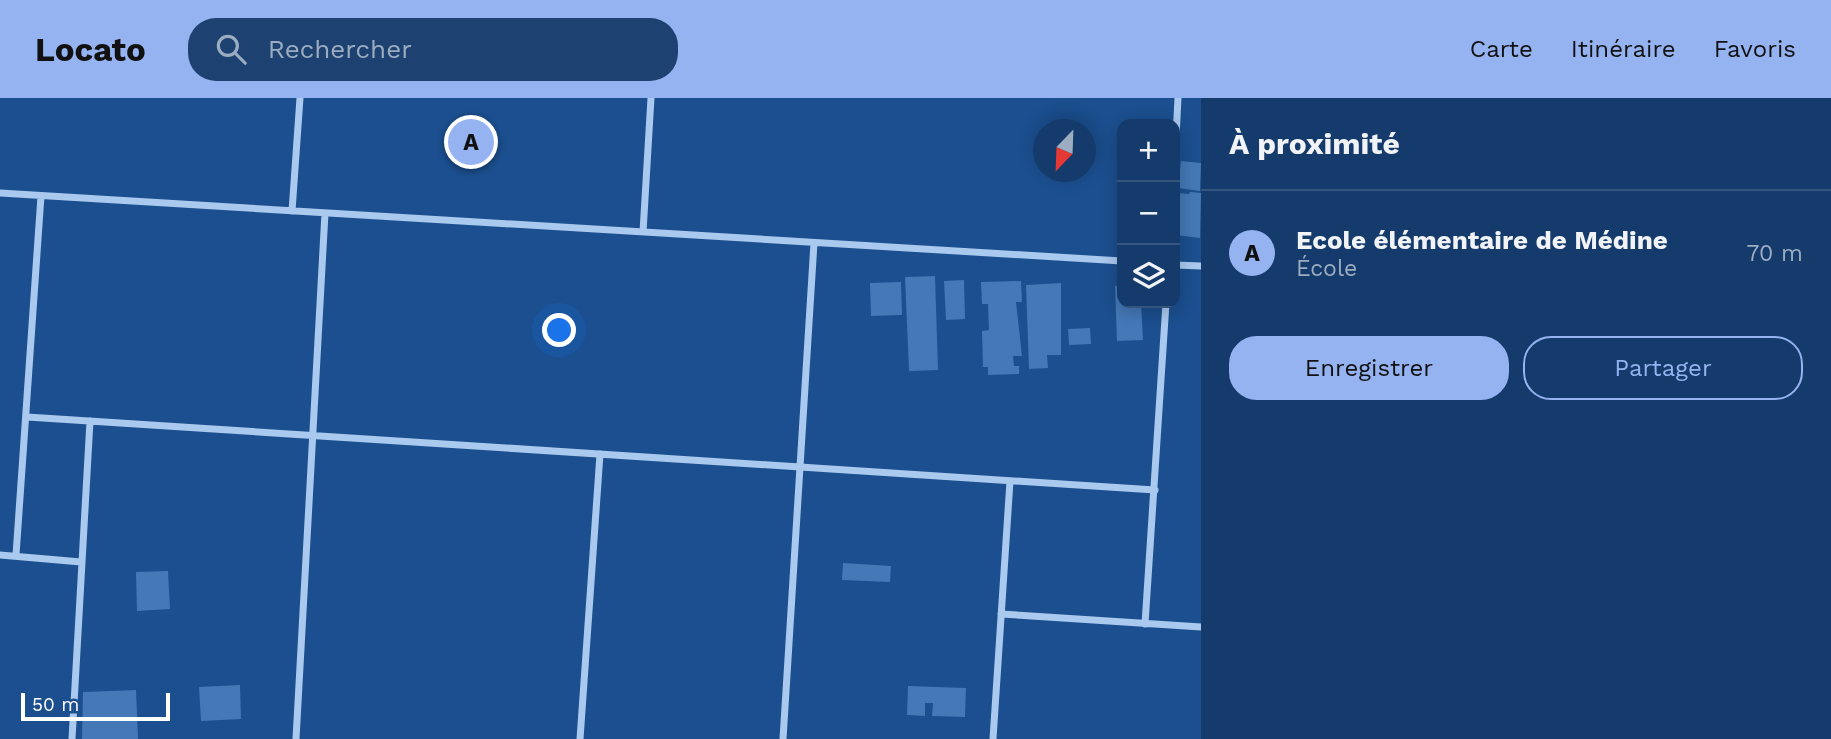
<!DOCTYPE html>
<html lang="fr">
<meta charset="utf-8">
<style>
:root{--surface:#143b6b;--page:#1d4271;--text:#f1f3f6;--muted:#9dadc1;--line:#33557e;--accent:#95b2f1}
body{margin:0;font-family:"Work Sans",sans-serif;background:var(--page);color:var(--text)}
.controls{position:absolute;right:21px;top:21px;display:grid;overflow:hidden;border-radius:14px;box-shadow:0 4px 18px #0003}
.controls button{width:63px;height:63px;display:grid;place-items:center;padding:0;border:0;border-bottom:2px solid var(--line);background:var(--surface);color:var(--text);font:35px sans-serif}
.compass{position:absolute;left:1033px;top:21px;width:63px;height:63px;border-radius:50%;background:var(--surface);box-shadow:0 4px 18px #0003;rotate:203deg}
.scale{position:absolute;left:21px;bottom:18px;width:149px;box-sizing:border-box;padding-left:7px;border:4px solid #fff;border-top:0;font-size:19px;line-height:24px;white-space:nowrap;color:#fff;-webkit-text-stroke:5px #1b4f8f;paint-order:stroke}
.you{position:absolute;left:560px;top:233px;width:24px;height:24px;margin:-18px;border:5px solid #fff;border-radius:50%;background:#1a73e8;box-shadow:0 0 0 10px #1a73e833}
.badge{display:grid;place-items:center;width:46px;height:46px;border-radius:50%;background:var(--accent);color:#111;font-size:23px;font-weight:700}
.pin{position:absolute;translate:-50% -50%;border:4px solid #fff;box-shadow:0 2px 7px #0006}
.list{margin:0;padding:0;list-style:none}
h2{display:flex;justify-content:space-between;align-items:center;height:91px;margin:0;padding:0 28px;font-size:30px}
h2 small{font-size:23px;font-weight:400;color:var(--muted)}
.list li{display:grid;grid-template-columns:46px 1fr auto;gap:21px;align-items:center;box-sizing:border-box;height:126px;padding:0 28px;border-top:2px solid var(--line)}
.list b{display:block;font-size:26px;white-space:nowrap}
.list p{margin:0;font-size:23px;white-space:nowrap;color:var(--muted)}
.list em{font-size:23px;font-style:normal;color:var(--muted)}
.actions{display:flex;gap:14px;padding:21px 28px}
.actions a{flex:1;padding:16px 0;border:2px solid var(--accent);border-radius:28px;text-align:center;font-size:24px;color:var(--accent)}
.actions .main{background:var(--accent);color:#111}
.icon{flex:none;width:38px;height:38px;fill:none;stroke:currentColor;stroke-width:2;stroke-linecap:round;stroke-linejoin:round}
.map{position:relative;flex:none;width:1201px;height:641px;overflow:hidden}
header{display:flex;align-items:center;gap:42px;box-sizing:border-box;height:98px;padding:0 35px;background:var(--accent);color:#111}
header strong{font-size:33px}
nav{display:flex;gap:38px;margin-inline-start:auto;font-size:24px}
.search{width:490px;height:63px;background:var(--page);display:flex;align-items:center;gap:18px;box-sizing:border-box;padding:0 24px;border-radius:28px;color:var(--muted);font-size:26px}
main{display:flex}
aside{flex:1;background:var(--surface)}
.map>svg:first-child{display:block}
</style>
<header>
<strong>Locato</strong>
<div class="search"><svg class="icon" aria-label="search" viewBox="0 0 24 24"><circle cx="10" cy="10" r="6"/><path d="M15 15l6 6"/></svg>Rechercher</div>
<nav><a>Carte</a><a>Itinéraire</a><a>Favoris</a></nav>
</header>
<main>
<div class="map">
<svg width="1201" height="641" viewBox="0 0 1201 641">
<rect width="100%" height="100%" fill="#1b4f8f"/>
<path fill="#4478b7" d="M 1181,63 L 1201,65 L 1200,93 L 1178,90 Z
M 1190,94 L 1201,95 L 1200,140 L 1175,137 L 1178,95 L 1189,96 Z
M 935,178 L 938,272 L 909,273 L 905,179 Z
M 964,182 L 965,221 L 946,222 L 944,183 Z
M 1021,183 L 1022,204 L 1016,204 L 1022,258 L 1013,258 L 1014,268 L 1019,268 L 1019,276 L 988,277 L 988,269 L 983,269 L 982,233 L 989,232 L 988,206 L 982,206 L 981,184 Z
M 901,184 L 902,217 L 871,218 L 870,185 Z
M 1061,185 L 1061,257 L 1047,257 L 1048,270 L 1029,271 L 1026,187 Z
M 1115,188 L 1122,188 L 1122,205 L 1141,205 L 1143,242 L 1117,243 Z
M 1090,230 L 1091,246 L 1069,247 L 1068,231 Z
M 843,465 L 891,468 L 890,484 L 842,482 Z
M 168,473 L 170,511 L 137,513 L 136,474 Z
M 240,587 L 241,621 L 201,623 L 199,589 Z
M 908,588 L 966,590 L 965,619 L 932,618 L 933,605 L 925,605 L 925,618 L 907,617 Z
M 136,592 L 138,641 L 82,641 L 83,594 Z"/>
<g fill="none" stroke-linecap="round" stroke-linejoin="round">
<path stroke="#a9c9ee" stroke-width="7" d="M 1175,59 L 1178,0
M 0,95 L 1122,163
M 292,113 L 300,0
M 643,134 L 651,0
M 1175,167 L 1201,168
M 27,319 L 1155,392
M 0,457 L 81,464
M 16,457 L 41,98
M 1001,516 L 1201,529
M 1145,526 L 1166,205
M 72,641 L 90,323
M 296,641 L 325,115
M 580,641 L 600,356
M 783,641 L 814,145
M 993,641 L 1010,383"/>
</g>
</svg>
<div class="controls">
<button>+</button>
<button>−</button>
<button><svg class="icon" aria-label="layers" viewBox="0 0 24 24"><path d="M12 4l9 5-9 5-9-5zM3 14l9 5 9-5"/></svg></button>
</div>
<svg class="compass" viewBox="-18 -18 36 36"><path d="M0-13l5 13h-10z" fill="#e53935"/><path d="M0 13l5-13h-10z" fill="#9dadc1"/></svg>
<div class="scale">50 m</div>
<div class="you"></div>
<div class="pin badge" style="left:471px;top:44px">A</div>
</div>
<aside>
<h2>À proximité<small></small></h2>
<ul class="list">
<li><span class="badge">A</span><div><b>Ecole élémentaire de Médine</b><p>École</p></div><em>70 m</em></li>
</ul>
<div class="actions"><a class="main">Enregistrer</a><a>Partager</a></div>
</aside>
</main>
